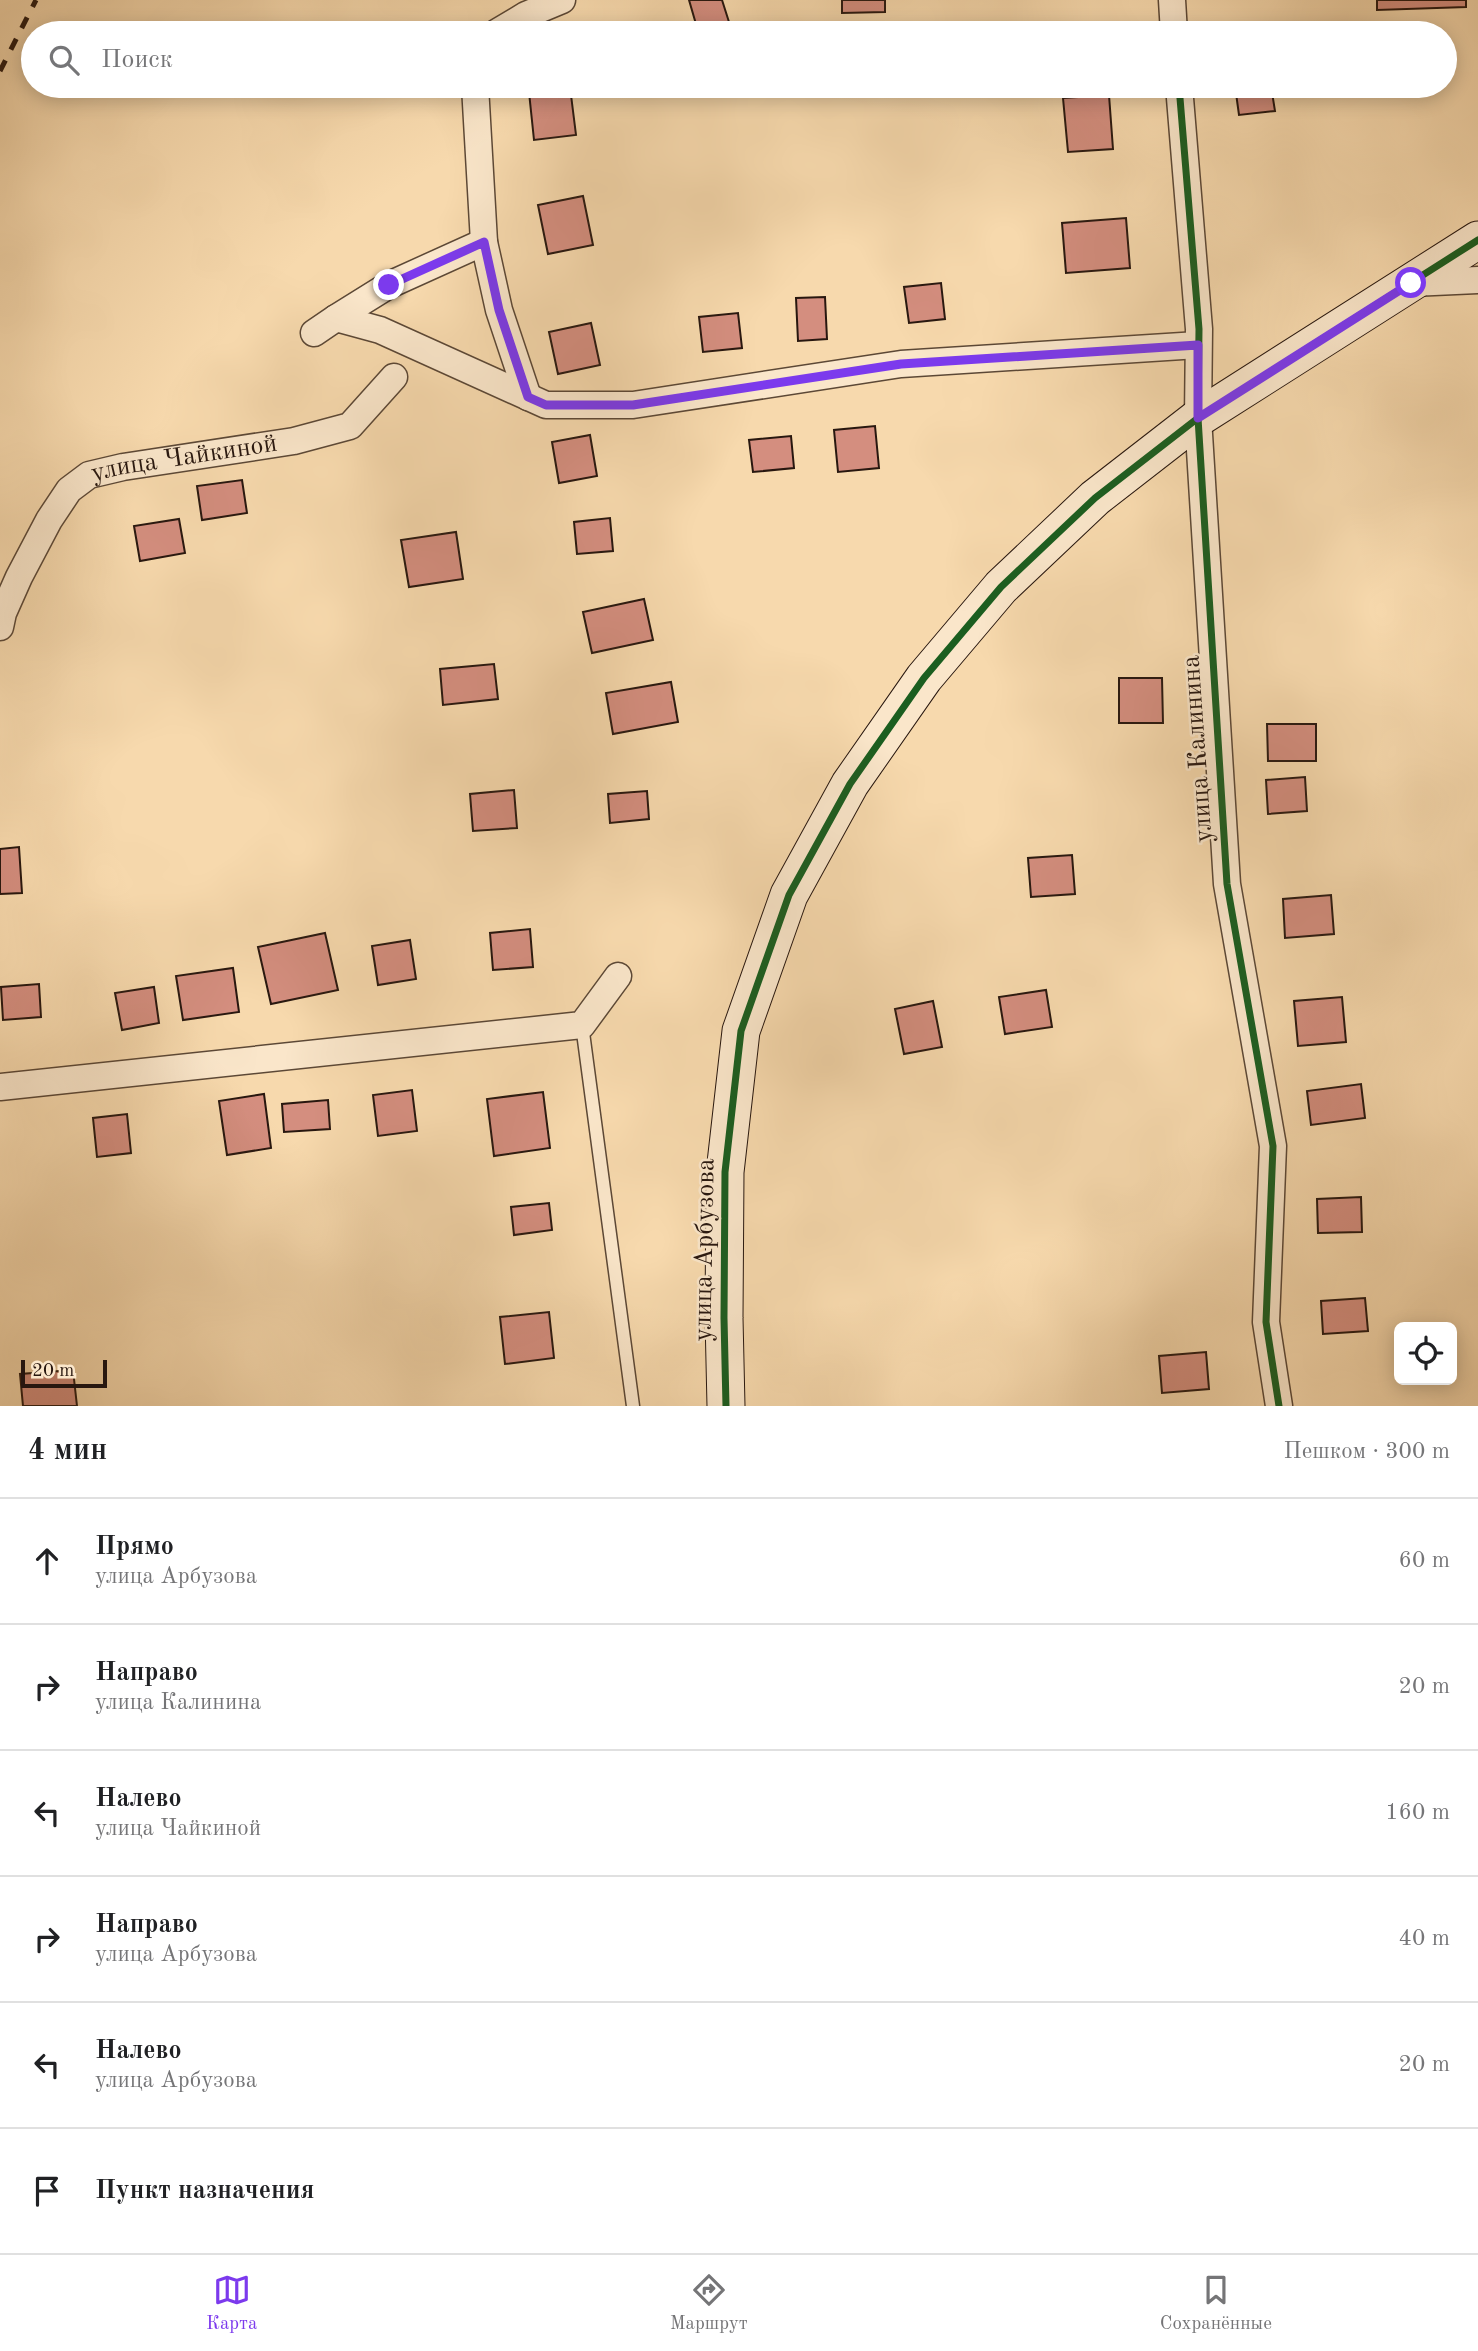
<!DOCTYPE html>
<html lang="ru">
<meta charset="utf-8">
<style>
:root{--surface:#fff;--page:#f6f6f6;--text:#202124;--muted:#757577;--line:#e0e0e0;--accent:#7c3aed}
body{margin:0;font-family:"Old Standard TT",serif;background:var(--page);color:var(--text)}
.controls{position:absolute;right:21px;bottom:21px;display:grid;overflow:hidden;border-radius:10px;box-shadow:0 4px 18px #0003}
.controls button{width:63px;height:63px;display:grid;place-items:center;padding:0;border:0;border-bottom:2px solid var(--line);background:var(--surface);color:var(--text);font:35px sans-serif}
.scale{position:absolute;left:21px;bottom:18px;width:86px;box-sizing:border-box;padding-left:7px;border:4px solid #28170f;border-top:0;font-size:19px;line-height:24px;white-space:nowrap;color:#28170f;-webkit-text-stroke:5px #fae6ca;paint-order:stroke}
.stop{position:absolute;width:21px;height:21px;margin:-16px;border:5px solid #7c3aed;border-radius:50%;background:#fff}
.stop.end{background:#7c3aed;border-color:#fff;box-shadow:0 2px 7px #0008}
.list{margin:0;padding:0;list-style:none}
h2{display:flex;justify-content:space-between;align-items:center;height:91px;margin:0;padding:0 28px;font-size:30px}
h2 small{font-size:23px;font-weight:400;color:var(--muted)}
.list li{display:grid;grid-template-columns:46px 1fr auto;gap:21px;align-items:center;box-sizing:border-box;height:126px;padding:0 28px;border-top:2px solid var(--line)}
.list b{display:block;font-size:26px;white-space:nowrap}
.list p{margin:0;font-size:23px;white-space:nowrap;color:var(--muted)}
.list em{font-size:23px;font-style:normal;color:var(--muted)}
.icon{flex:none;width:38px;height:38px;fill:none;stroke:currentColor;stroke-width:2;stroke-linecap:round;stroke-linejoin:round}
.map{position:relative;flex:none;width:1478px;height:1406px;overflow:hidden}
.search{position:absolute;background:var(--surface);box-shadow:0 4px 18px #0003;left:21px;right:21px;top:21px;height:77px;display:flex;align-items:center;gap:18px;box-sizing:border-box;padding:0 24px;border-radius:38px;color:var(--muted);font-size:26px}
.sheet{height:847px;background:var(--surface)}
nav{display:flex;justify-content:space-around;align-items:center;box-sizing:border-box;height:98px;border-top:2px solid var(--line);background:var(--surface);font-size:19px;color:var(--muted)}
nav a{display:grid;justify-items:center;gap:4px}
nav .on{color:var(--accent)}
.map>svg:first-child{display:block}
</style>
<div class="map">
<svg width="1478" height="1406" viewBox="0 0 1478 1406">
<rect width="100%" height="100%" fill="#f7d9ad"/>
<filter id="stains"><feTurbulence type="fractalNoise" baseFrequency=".00286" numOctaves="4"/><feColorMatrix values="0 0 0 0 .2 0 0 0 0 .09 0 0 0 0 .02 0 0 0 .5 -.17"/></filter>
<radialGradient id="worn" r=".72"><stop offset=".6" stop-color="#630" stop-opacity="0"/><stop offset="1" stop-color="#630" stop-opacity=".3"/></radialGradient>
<path fill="#d48e7f" stroke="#28170f" stroke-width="2" d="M 689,0 L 722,0 L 729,22 L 698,31 Z
M 842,0 L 885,0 L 885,12 L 842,13 Z
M 1377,0 L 1466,0 L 1466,7 L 1377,10 Z
M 1235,86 L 1271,86 L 1275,111 L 1239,115 Z
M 570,87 L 576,135 L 534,140 L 529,92 Z
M 1109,95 L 1113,149 L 1068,152 L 1063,98 Z
M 583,196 L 593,245 L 548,254 L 538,205 Z
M 1126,218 L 1130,268 L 1066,273 L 1062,223 Z
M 941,283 L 945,319 L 909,323 L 904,287 Z
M 825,297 L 827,339 L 798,341 L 796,298 Z
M 738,313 L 742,348 L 703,352 L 699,317 Z
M 591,323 L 600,365 L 558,374 L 549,332 Z
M 875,426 L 879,468 L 838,472 L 834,430 Z
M 590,435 L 597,476 L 559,483 L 552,442 Z
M 791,436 L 794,468 L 753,472 L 749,440 Z
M 242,480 L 247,513 L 202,520 L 197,486 Z
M 610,518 L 613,551 L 577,554 L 574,522 Z
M 179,519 L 185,553 L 140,561 L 134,526 Z
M 456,532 L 463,579 L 409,587 L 401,540 Z
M 644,599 L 653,640 L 592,653 L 583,612 Z
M 494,664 L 498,699 L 443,705 L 440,669 Z
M 1119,678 L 1162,678 L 1163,723 L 1119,723 Z
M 671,682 L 678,722 L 613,734 L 606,693 Z
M 1267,724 L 1316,724 L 1316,761 L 1268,761 Z
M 1305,777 L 1307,811 L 1268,814 L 1266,780 Z
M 514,790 L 517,828 L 473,831 L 470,794 Z
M 647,791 L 649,819 L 610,823 L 608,794 Z
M 19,847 L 22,893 L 0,894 L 0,849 Z
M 1072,855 L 1075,894 L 1031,897 L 1028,858 Z
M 1331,895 L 1334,934 L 1285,938 L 1283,899 Z
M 530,929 L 533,967 L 493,970 L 490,933 Z
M 325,933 L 338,990 L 271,1004 L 258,947 Z
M 410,940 L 416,979 L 378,985 L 372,946 Z
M 233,968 L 239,1012 L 183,1020 L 176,976 Z
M 39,984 L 41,1017 L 3,1020 L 1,987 Z
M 154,987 L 159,1023 L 122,1030 L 115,993 Z
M 1046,990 L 1052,1027 L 1005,1034 L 999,997 Z
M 1342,997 L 1346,1042 L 1298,1046 L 1294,1001 Z
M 933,1001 L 942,1047 L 904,1054 L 895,1009 Z
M 1361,1084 L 1365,1118 L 1311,1125 L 1307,1091 Z
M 412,1090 L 417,1131 L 378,1136 L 373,1095 Z
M 543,1092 L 550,1148 L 494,1156 L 487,1099 Z
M 264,1094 L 271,1148 L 227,1155 L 219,1101 Z
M 328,1100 L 330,1129 L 284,1132 L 282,1104 Z
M 127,1114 L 131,1153 L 97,1157 L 93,1118 Z
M 1361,1197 L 1362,1232 L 1318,1233 L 1317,1199 Z
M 549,1203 L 552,1230 L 514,1235 L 511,1207 Z
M 1365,1298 L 1368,1331 L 1323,1334 L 1321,1301 Z
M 549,1312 L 554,1358 L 505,1364 L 500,1317 Z
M 1206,1352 L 1209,1389 L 1162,1393 L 1159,1356 Z
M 73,1370 L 77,1406 L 23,1406 L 20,1374 Z"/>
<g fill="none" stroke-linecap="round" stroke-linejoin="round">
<defs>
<path id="lane" d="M 582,1025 L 633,1406"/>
<g id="street">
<path d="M 1172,0 L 1174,33"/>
<path d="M 496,33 L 526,15 L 562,0"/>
<path d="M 475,86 L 484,242 L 499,310 L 528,397"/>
<path d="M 1179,86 L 1199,329 L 1198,418 L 1227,884 L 1273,1146 L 1266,1322 L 1279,1406"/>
<path d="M 1412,283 L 1478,280"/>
<path d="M 336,318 L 389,285 L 484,242"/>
<path d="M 314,333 L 336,318 L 380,330 L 546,405 L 633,405 L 901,364 L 1198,345"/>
<path id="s1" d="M 0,627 L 3,613 L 19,577 L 49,520 L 69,490 L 89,475 L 123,467 L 294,441 L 350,426 L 394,377"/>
<path d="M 0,1087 L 582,1025 L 618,976"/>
</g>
<path id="secondary" d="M 726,1406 L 724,1318 L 725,1172 L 741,1031 L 789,895 L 850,784 L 924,678 L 1001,587 L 1095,498 L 1198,418 L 1478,240"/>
</defs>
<use href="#lane" stroke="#5c4836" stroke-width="15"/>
<use href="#street" stroke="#5c4836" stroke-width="29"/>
<use href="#secondary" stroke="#28170f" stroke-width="39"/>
<use href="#lane" stroke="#fae6ca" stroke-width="12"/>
<use href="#street" stroke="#fae6ca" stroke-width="26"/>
<use href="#secondary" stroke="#fae6ca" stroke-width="37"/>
<path stroke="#28170f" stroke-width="5" stroke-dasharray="12 12" stroke-linecap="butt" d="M 0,71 L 36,0"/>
<defs>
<path id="cycleway" d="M 1179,86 L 1199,329 L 1198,418 L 1227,884 L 1273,1146 L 1266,1322 L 1279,1406
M 726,1406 L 724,1318 L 725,1172 L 741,1031 L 789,895 L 850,784 L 924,678 L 1001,587 L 1095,498 L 1198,418 L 1478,240"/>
</defs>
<use href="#cycleway" stroke="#fae6ca" stroke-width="11"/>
<use href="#cycleway" stroke="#1b5e20" stroke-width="7"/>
</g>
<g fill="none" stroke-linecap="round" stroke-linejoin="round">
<path stroke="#7c3aed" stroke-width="9" d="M 389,285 L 484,242 L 499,310 L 528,397 L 546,405 L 633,405 L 901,364 L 1198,345 L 1198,418 L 1411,283"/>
</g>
<g text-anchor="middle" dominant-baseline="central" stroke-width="5" stroke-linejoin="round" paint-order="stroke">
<g font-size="26" fill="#28170f" stroke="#fae6ca">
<text stroke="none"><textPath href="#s1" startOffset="276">улица Чайкиной</textPath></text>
<text transform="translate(1198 749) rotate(-94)">улица Калинина</text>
<text transform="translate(705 1250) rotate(-89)">улица Арбузова</text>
</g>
</g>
<rect width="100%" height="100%" filter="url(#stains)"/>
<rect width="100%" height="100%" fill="url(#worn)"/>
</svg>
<div class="controls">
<button><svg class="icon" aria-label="locate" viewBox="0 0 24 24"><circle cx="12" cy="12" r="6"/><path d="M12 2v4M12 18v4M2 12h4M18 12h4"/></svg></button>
</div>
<div class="scale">20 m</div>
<div class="stop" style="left:1411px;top:283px"></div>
<div class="stop end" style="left:389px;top:285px"></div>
<div class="search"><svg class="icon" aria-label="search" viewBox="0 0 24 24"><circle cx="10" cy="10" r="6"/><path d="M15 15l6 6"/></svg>Поиск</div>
</div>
<section class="sheet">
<h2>4 мин<small>Пешком · 300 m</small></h2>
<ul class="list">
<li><svg class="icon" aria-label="ahead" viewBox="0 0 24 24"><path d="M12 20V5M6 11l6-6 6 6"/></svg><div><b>Прямо</b><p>улица Арбузова</p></div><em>60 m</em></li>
<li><svg class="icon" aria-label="right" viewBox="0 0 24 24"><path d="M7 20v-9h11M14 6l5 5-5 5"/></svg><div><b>Направо</b><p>улица Калинина</p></div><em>20 m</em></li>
<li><svg class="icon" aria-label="left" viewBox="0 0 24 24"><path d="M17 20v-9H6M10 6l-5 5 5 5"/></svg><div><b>Налево</b><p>улица Чайкиной</p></div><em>160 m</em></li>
<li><svg class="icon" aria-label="right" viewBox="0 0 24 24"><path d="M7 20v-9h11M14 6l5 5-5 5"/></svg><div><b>Направо</b><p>улица Арбузова</p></div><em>40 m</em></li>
<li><svg class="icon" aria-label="left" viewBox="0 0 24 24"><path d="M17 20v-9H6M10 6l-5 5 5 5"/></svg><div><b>Налево</b><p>улица Арбузова</p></div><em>20 m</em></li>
<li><svg class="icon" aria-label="arrive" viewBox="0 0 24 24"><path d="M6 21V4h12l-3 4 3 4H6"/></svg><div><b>Пункт назначения</b></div></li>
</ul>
</section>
<nav>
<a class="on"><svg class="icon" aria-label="map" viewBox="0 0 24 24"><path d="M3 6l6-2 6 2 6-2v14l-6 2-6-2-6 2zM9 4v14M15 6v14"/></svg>Карта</a>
<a><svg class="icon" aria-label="directions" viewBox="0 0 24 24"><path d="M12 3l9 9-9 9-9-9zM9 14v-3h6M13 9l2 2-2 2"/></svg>Маршрут</a>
<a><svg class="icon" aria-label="saved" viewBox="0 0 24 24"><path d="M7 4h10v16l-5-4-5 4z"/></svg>Сохранённые</a>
</nav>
